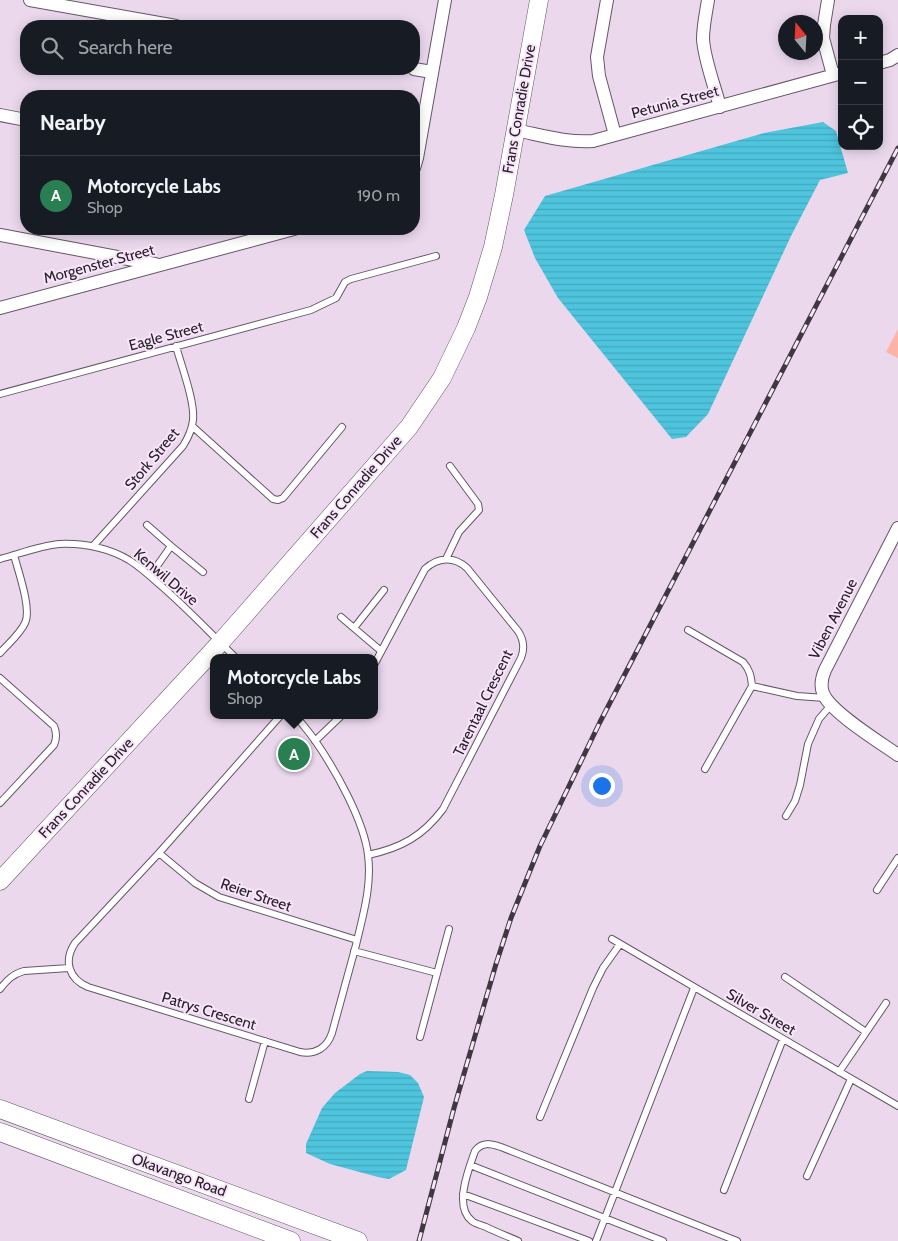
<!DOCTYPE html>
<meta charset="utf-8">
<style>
:root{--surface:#171b24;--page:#242831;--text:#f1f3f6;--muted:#9ea1a6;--line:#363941;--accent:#297f52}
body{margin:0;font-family:Cabin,sans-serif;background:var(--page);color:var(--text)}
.controls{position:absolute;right:15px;top:15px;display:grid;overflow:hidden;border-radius:10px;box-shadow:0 2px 12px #0003}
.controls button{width:45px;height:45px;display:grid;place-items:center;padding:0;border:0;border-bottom:1px solid var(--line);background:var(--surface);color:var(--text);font:25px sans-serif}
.compass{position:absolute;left:778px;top:15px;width:45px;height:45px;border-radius:50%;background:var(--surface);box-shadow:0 2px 12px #0003;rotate:342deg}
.you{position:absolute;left:601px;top:785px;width:18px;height:18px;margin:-12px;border:4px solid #fff;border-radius:50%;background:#1a73e8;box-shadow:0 0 0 8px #1a73e833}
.badge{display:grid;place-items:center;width:32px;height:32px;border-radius:50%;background:var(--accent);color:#fff;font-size:16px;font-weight:700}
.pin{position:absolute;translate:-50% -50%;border:2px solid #fff;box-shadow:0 1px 5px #0006}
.popup{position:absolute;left:210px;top:654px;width:168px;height:65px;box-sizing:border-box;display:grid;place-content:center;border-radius:10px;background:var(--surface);filter:drop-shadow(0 1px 4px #0005);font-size:16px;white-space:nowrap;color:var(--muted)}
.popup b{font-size:19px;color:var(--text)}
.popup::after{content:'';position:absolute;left:50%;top:100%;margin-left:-10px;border:10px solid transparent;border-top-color:var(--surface)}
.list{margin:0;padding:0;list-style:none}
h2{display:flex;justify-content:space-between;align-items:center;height:65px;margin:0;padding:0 20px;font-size:21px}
h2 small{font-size:16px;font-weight:400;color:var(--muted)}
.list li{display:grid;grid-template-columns:32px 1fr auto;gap:15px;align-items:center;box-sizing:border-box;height:80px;padding:0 20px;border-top:1px solid var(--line)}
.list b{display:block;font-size:19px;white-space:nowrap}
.list p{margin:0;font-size:16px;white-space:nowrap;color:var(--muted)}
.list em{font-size:16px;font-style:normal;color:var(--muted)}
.icon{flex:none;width:28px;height:28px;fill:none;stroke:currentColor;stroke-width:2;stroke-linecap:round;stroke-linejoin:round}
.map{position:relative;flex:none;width:898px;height:1241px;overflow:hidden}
.search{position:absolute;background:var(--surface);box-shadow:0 2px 12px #0003;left:20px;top:20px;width:400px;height:55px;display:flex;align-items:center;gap:12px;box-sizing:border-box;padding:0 18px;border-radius:20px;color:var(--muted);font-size:19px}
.panel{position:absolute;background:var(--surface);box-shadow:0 2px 12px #0003;left:20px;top:90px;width:400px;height:145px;border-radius:20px}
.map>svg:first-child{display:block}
</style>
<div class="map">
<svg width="898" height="1241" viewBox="0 0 898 1241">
<defs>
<pattern id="water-rules" width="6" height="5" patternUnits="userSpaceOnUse" patternTransform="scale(1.25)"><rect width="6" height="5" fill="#4ec4dd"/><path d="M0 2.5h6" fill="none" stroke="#44a8be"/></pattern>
</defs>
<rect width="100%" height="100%" fill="#ebd8ed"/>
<path fill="url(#water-rules)" d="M 823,122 L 836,131 L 848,173 L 820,180 L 791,236 L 708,414 L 686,437 L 672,439 L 558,298 L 535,258 L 524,230 L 545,196 L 764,133 Z
M 367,1071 L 398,1072 L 410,1075 L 418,1083 L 424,1097 L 406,1170 L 389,1179 L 378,1177 L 330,1164 L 306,1153 L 306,1144 L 322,1108 L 335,1093 L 360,1074 Z"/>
<path fill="#fdb4a6" d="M 898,329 L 898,358 L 886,352 Z"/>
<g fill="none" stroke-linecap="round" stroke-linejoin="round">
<defs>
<path id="lane" d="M 0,394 L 311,310 L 336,298 L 345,282 L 351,279 L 436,256
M 192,426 L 273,499 L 278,500 L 283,498 L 342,427
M 147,525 L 171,546
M 93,546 L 183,446 C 188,438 192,430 193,420 C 195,401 181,365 176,346
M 0,559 C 19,554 39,546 59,544 C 83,543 108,548 129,560 C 140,567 149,575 159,584 C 186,607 210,633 236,658
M 446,559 L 459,532 L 479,510 L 478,504 L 450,466
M 150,576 L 171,546 L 203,572
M 341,617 L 381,651
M 354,628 L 384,590
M 688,630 L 743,662 C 750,670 751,676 752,686
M 0,653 C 8,644 20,634 25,623 C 32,609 18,571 14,555
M 0,678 L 54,726 C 57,733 57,738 54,745 L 0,803
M 281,715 L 159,853 L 75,943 C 63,961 69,979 88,987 L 300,1052 C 315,1055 327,1048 332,1033 C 340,1004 348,975 356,945 C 363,915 372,886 368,855 C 364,821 336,771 316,742 C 310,733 302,724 295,715
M 315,741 L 342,715
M 705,769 L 752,686 L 797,696 L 825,698
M 786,816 L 795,801 L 800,785 L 808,744 L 819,719 L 831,705
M 159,853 L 195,883 L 219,897 L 357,940
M 368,855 C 401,848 423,836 443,809 L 521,658 C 525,648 524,640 518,631 L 467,568 C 454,556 438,557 425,569 L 374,665
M 877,890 L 898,858
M 612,939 L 898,1106
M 354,951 L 437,973
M 785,977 L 866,1032
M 0,989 C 7,980 13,974 24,971 L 69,968
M 420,1037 L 449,929
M 839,1072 L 886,1003
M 249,1099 L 265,1041
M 540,1117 L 593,988 L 603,968 L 620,944
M 470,1165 L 663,1241
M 807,1176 L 851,1079
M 724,1190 L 783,1039
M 463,1194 L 589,1241
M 518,1241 C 507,1236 496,1232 486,1227 C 482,1225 475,1224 472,1221 C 453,1207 469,1168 475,1151 C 482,1141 491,1144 501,1147 L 737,1241
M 596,1241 L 694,988"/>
<path id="street" d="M 30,0 L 176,26
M 607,0 L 597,57 L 599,76 L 615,135
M 708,0 C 706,13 703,26 703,39 C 704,59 715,87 720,107
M 828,0 L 824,25 L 823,38 L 833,75
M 879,63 L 890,60 L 898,55
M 414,69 L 432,72
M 0,115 L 26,120
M 515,130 C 541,135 566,143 593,141 L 842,73
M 414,168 L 417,158 L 445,0
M 0,235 L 155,264
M 0,308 L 294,229
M 898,528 L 825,670 C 822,677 820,685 823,693 C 829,711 881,743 898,755"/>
<path id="secondary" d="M 0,881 L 220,643 L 409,427 L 442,378 L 466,328 L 478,297 L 493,247 L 504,195 L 539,0
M 0,1109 L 358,1241
M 0,1132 L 291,1241"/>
</defs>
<use href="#lane" stroke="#665668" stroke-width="8"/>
<use href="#street" stroke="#665668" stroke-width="14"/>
<use href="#secondary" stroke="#665668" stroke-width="19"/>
<use href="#lane" stroke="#fff" stroke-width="6"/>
<use href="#street" stroke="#fff" stroke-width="12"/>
<use href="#secondary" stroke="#fff" stroke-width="18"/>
<defs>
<path id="rail" d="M 419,1241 L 454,1108 L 496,964 L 511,918 L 540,846 L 600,722 L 898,148"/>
</defs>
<use href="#rail" stroke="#403841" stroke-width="5"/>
<use href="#rail" stroke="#f8e5fa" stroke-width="3" stroke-dasharray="9" stroke-linecap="butt"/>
</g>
<g text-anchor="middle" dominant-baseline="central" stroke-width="4" stroke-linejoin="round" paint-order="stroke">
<g font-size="15" fill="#272028" stroke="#f8e5fa">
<text transform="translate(675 102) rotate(-15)">Petunia Street</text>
<text transform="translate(519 109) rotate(-80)">Frans Conradie Drive</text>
<text transform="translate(99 264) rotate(-15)">Morgenster Street</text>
<text transform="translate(166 336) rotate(-15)">Eagle Street</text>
<text transform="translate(152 459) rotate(-50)">Stork Street</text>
<text transform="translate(356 487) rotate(-49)">Frans Conradie Drive</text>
<text transform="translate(166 577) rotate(40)">Kenwil Drive</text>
<text transform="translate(833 619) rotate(-63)">Viben Avenue</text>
<text transform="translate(483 703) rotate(-64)">Tarentaal Crescent</text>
<text transform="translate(86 788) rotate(-47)">Frans Conradie Drive</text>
<text transform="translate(256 895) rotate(19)">Reier Street</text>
<text transform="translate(209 1011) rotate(17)">Patrys Crescent</text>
<text transform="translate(761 1012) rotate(30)">Silver Street</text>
<text transform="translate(179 1175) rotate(20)">Okavango Road</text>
</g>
</g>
</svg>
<div class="controls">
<button>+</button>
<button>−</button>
<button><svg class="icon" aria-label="locate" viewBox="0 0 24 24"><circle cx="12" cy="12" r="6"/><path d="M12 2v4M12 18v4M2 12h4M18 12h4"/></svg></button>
</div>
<svg class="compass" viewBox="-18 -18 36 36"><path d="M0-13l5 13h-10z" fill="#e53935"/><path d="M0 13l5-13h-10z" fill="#9ea1a6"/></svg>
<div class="you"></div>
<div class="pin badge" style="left:294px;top:754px">A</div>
<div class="popup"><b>Motorcycle Labs</b>Shop</div>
<div class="search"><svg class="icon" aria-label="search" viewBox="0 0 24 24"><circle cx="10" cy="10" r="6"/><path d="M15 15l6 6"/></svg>Search here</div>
<section class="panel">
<h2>Nearby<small></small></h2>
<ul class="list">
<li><span class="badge">A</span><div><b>Motorcycle Labs</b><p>Shop</p></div><em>190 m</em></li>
</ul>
</section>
</div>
